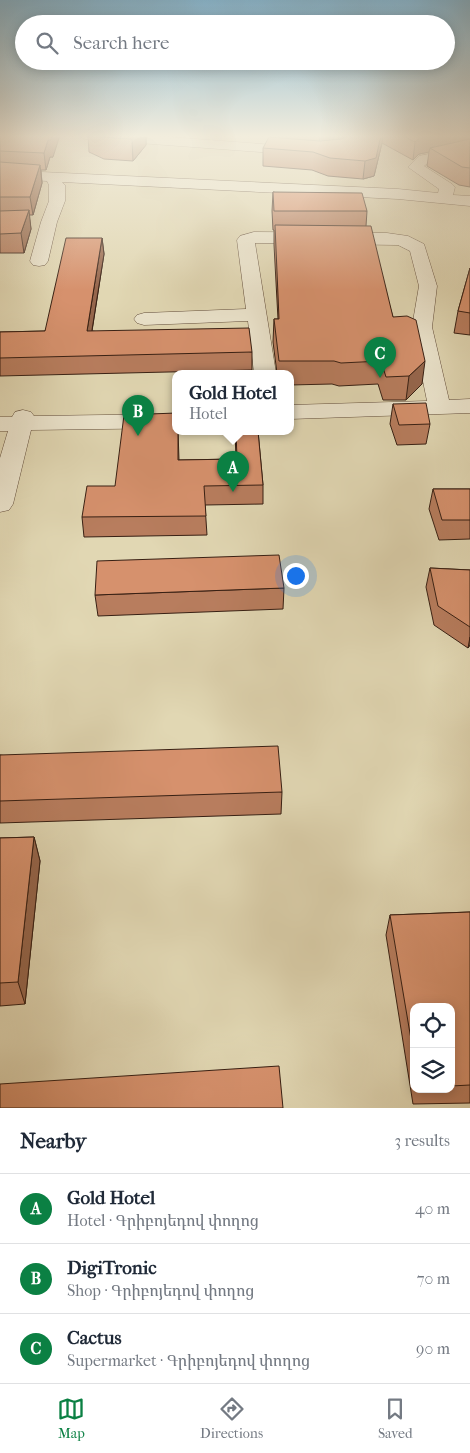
<!DOCTYPE html>
<meta charset="utf-8">
<style>
:root{--surface:#fff;--page:#f2f2f3;--text:#1f2937;--muted:#747a83;--line:#e0e1e3;--accent:#0b8043}
body{margin:0;font-family:"IM FELL French Canon","Noto Serif Armenian",serif;background:var(--page);color:var(--text)}
.controls{position:absolute;right:15px;bottom:15px;display:grid;overflow:hidden;border-radius:10px;box-shadow:0 2px 12px #0003}
.controls button{width:45px;height:45px;display:grid;place-items:center;padding:0;border:0;border-bottom:1px solid var(--line);background:var(--surface);color:var(--text);font:25px sans-serif}
.you{position:absolute;left:295px;top:575px;width:18px;height:18px;margin:-12px;border:4px solid #fff;border-radius:50%;background:#1a73e8;box-shadow:0 0 0 8px #1a73e833}
.badge{display:grid;place-items:center;width:32px;height:32px;border-radius:50%;background:var(--accent);color:#fff;font-size:16px;font-weight:700}
.pin{position:absolute;translate:-50% -41px;filter:drop-shadow(0 1px 2px #0008)}
.pin::after{content:'';position:absolute;top:26px;width:18px;height:15px;background:inherit;clip-path:polygon(0 0,100% 0,50% 100%)}
.popup{position:absolute;left:172px;top:370px;width:122px;height:65px;box-sizing:border-box;display:grid;place-content:center;border-radius:10px;background:var(--surface);filter:drop-shadow(0 1px 4px #0005);font-size:16px;white-space:nowrap;color:var(--muted)}
.popup b{font-size:19px;color:var(--text)}
.popup::after{content:'';position:absolute;left:50%;top:100%;margin-left:-10px;border:10px solid transparent;border-top-color:var(--surface)}
.list{margin:0;padding:0;list-style:none}
h2{display:flex;justify-content:space-between;align-items:center;height:65px;margin:0;padding:0 20px;font-size:21px}
h2 small{font-size:16px;font-weight:400;color:var(--muted)}
.list li{display:grid;grid-template-columns:32px 1fr auto;gap:15px;align-items:center;box-sizing:border-box;height:70px;padding:0 20px;border-top:1px solid var(--line)}
.list b{display:block;font-size:19px;white-space:nowrap}
.list p{margin:0;font-size:16px;white-space:nowrap;color:var(--muted)}
.list em{font-size:16px;font-style:normal;color:var(--muted)}
.icon{flex:none;width:28px;height:28px;fill:none;stroke:currentColor;stroke-width:2;stroke-linecap:round;stroke-linejoin:round}
.map{position:relative;flex:none;width:470px;height:1108px;overflow:hidden}
.search{position:absolute;background:var(--surface);box-shadow:0 2px 12px #0003;left:15px;right:15px;top:15px;height:55px;display:flex;align-items:center;gap:12px;box-sizing:border-box;padding:0 18px;border-radius:28px;color:var(--muted);font-size:19px}
.sheet{height:275px;background:var(--surface)}
nav{display:flex;justify-content:space-around;align-items:center;box-sizing:border-box;height:70px;border-top:1px solid var(--line);background:var(--surface);font-size:14px;color:var(--muted)}
nav a{display:grid;justify-items:center;gap:2px}
nav .on{color:var(--accent)}
.map>svg:first-child{display:block}
</style>
<div class="map">
<svg width="470" height="1108" viewBox="0 0 470 1108">
<rect width="100%" height="100%" fill="#e1d7b3"/>
<filter id="stains"><feTurbulence type="fractalNoise" baseFrequency=".004" numOctaves="4"/><feColorMatrix values="0 0 0 0 .2 0 0 0 0 .09 0 0 0 0 .02 0 0 0 .5 -.17"/></filter>
<radialGradient id="worn" r=".72"><stop offset=".6" stop-color="#630" stop-opacity="0"/><stop offset="1" stop-color="#630" stop-opacity=".3"/></radialGradient>
<g fill="none" stroke-linecap="round" stroke-linejoin="round">
<defs>
<path id="minor" d="M 78,135 L 143,135 L 301,147 L 306,148 L 308,151 L 306,154 L 301,155 L 85,139 Z
M 470,146 L 470,154 L 429,162 L 424,166 L 452,184 L 455,187 L 453,195 L 470,196 L 470,206 L 398,199 L 62,182 L 65,185 L 65,201 L 57,222 L 48,261 L 45,265 L 39,266 L 33,265 L 30,261 L 41,222 L 49,201 L 49,185 L 47,181 L 0,178 L 0,170 L 398,189 L 438,193 L 439,189 L 408,167 L 419,156 Z
M 254,232 L 387,233 L 408,236 L 424,244 L 437,286 L 432,327 L 449,400 L 470,399 L 470,413 L 290,419 L 290,405 L 427,401 L 412,327 L 419,286 L 410,251 L 398,245 L 255,243 L 276,373 L 254,373 L 248,321 L 144,325 L 137,323 L 134,319 L 137,315 L 144,313 L 246,309 L 237,240 L 240,236 Z
M 23,410 L 31,412 L 34,416 L 176,414 L 176,428 L 31,430 L 13,504 L 9,510 L 0,512 L 0,458 L 8,431 L 0,431 L 0,417 L 12,417 L 15,412 Z"/>
</defs>
<use href="#minor" stroke="#624d3b" stroke-width="1"/>
<use href="#minor" fill="#ece5ce" fill-rule="evenodd"/>
</g>
<path fill="#b87d5e" stroke="#371f13" fill-rule="evenodd" d="M 0,135 L 53,157 L 50,157 L 46,170 L 41,170 L 42,183 L 33,215 L 29,215 L 31,229 L 24,253 L 0,253 Z
M 88,135 L 146,135 L 146,145 L 133,161 L 104,159 L 89,152 Z
M 276,135 L 470,135 L 470,187 L 459,185 L 427,166 L 429,152 L 419,154 L 413,160 L 382,143 L 374,176 L 363,179 L 328,176 L 312,170 L 263,166 L 263,148 L 276,137 Z
M 273,192 L 367,211 L 366,226 L 393,317 L 422,384 L 406,400 L 383,400 L 378,384 L 339,386 L 332,384 L 290,385 L 290,373 L 277,373 L 273,342 L 274,319 L 278,319 L 274,245 L 274,230 L 273,230 L 272,211 Z
M 102,238 L 104,254 L 92,331 L 252,352 L 252,370 L 0,376 L 0,332 L 45,331 Z
M 470,268 L 470,335 L 454,333 L 458,311 Z
M 393,404 L 430,424 L 426,444 L 397,445 L 390,424 Z
M 176,431 L 178,431 L 179,460 L 236,459 L 235,431 L 258,431 L 263,485 L 263,504 L 205,505 L 207,535 L 84,537 L 82,517 L 115,486 Z
M 433,489 L 470,489 L 470,539 L 439,540 L 429,509 Z
M 430,568 L 470,570 L 470,645 L 468,648 L 434,625 L 426,587 Z
M 284,588 L 283,609 L 98,616 L 95,595 Z
M 0,755 L 282,792 L 281,814 L 0,823 Z
M 34,837 L 40,861 L 25,1004 L 0,1006 L 0,838 Z
M 470,912 L 470,1103 L 413,1104 L 386,935 L 390,915 ZM 414,1007 L 451,1007 L 451,1089 L 414,1089 Z"/>
<path fill="#96664c" stroke="#371f13" d="M 52,135 L 60,135 L 53,157 L 50,157 L 46,170 L 44,153 L 48,140 Z
M 135,135 L 146,135 L 146,145 L 133,161 L 132,139 Z
M 320,135 L 351,135 L 319,146 Z
M 381,135 L 383,135 L 382,143 L 374,176 L 363,179 L 365,161 Z
M 431,135 L 470,135 L 470,145 L 430,148 L 429,152 L 419,154 L 413,160 L 415,142 L 421,137 Z
M 40,165 L 42,183 L 33,215 L 30,197 Z
M 29,210 L 31,229 L 24,253 L 21,233 Z
M 102,238 L 104,254 L 89,349 L 87,331 Z
M 425,361 L 422,384 L 406,400 L 409,376 Z
M 470,637 L 470,645 L 468,648 Z
M 34,837 L 40,861 L 25,1004 L 18,982 Z"/>
<path fill="#d6916d" stroke="#371f13" d="M 0,135 L 52,135 L 51,140 L 48,140 L 44,153 L 0,151 Z
M 98,135 L 135,135 L 132,139 L 102,137 Z
M 350,135 L 381,135 L 376,158 L 365,161 L 330,158 L 313,152 L 263,148 L 269,137 L 320,141 L 341,139 Z
M 401,135 L 431,135 L 421,137 L 415,142 Z
M 470,139 L 470,168 L 462,167 L 430,148 Z
M 0,162 L 40,165 L 30,197 L 0,197 Z
M 273,192 L 362,193 L 367,211 L 274,211 Z
M 29,210 L 21,233 L 0,234 L 0,211 Z
M 275,225 L 371,226 L 393,317 L 407,316 L 416,320 L 425,361 L 409,376 L 386,377 L 381,361 L 341,363 L 334,361 L 279,361 L 274,319 L 279,319 Z
M 66,238 L 102,238 L 87,331 L 249,328 L 252,352 L 0,358 L 0,332 L 45,331 Z
M 470,268 L 470,313 L 458,311 Z
M 426,403 L 430,424 L 399,425 L 393,404 Z
M 176,413 L 176,431 L 178,431 L 178,460 L 237,459 L 236,431 L 258,431 L 263,485 L 204,486 L 206,516 L 82,517 L 87,486 L 115,486 L 124,415 Z
M 433,489 L 470,489 L 470,520 L 442,520 Z
M 279,555 L 284,588 L 95,595 L 97,561 Z
M 430,568 L 470,570 L 470,627 L 438,606 Z
M 278,746 L 282,792 L 0,801 L 0,755 Z
M 34,837 L 18,982 L 0,983 L 0,838 Z
M 470,912 L 470,1085 L 451,1086 L 451,1007 L 414,1007 L 414,1057 L 390,915 Z
M 279,1066 L 283,1108 L 0,1108 L 0,1084 Z"/>
<linearGradient id="sky" x2="0" y2="1"><stop stop-color="#86b6d0"/><stop offset="0.47" stop-color="#f2eddd"/><stop offset="1" stop-color="#f2eddd" stop-opacity="0"/></linearGradient>
<rect width="470" height="290" fill="url(#sky)"/>
<rect width="100%" height="100%" filter="url(#stains)"/>
<rect width="100%" height="100%" fill="url(#worn)"/>
</svg>
<div class="controls">
<button><svg class="icon" aria-label="locate" viewBox="0 0 24 24"><circle cx="12" cy="12" r="6"/><path d="M12 2v4M12 18v4M2 12h4M18 12h4"/></svg></button>
<button><svg class="icon" aria-label="layers" viewBox="0 0 24 24"><path d="M12 4l9 5-9 5-9-5zM3 14l9 5 9-5"/></svg></button>
</div>
<div class="you"></div>
<div class="pin badge" style="left:233px;top:492px">A</div>
<div class="popup"><b>Gold Hotel</b>Hotel</div>
<div class="pin badge" style="left:138px;top:436px">B</div>
<div class="pin badge" style="left:380px;top:378px">C</div>
<div class="search"><svg class="icon" aria-label="search" viewBox="0 0 24 24"><circle cx="10" cy="10" r="6"/><path d="M15 15l6 6"/></svg>Search here</div>
</div>
<section class="sheet">
<h2>Nearby<small>3 results</small></h2>
<ul class="list">
<li><span class="badge">A</span><div><b>Gold Hotel</b><p>Hotel · Գրիբոյեդով փողոց</p></div><em>40 m</em></li>
<li><span class="badge">B</span><div><b>DigiTronic</b><p>Shop · Գրիբոյեդով փողոց</p></div><em>70 m</em></li>
<li><span class="badge">C</span><div><b>Cactus</b><p>Supermarket · Գրիբոյեդով փողոց</p></div><em>90 m</em></li>
</ul>
</section>
<nav>
<a class="on"><svg class="icon" aria-label="map" viewBox="0 0 24 24"><path d="M3 6l6-2 6 2 6-2v14l-6 2-6-2-6 2zM9 4v14M15 6v14"/></svg>Map</a>
<a><svg class="icon" aria-label="directions" viewBox="0 0 24 24"><path d="M12 3l9 9-9 9-9-9zM9 14v-3h6M13 9l2 2-2 2"/></svg>Directions</a>
<a><svg class="icon" aria-label="saved" viewBox="0 0 24 24"><path d="M7 4h10v16l-5-4-5 4z"/></svg>Saved</a>
</nav>
